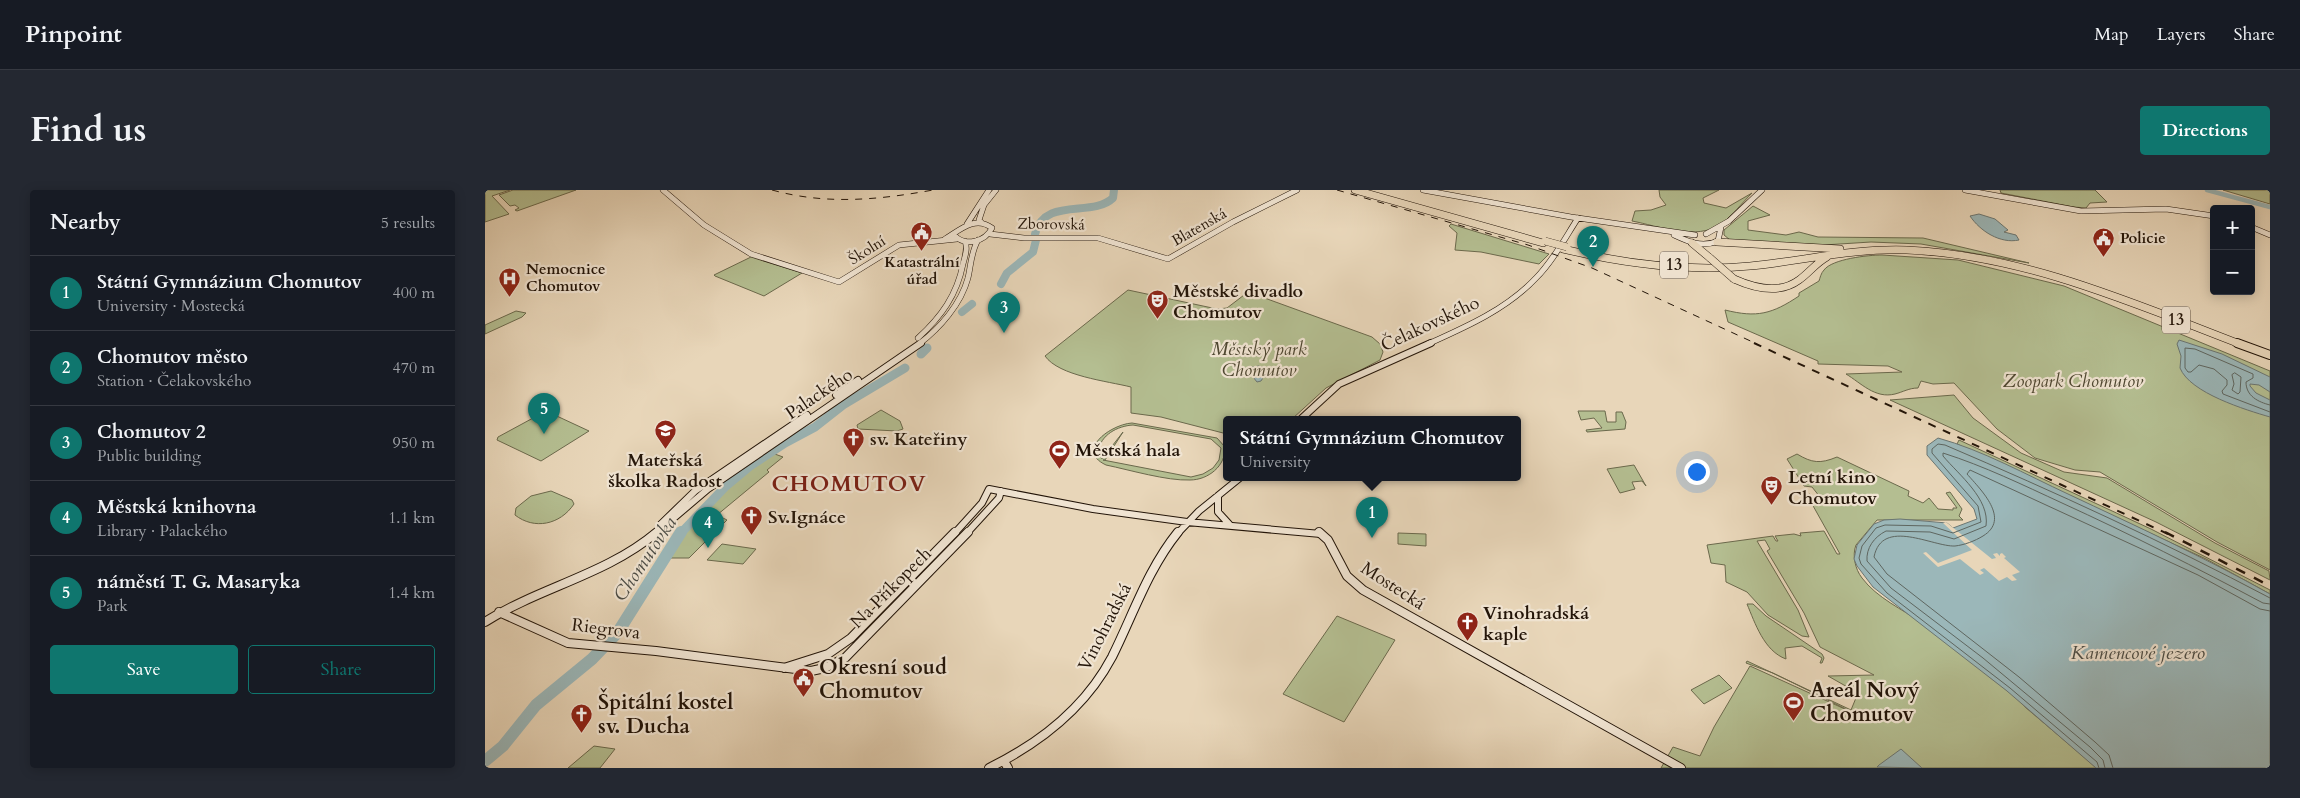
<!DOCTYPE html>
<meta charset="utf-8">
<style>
:root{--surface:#171b24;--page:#242831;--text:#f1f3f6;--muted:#9ea1a6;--line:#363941;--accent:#0f766e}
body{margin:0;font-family:Cardo,serif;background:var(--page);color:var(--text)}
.controls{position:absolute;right:15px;top:15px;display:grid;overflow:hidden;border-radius:5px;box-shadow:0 2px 12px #0003}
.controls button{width:45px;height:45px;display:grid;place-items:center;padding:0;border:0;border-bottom:1px solid var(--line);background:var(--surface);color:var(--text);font:25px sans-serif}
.you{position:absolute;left:1211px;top:281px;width:18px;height:18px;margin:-12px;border:4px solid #fff;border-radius:50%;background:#1a73e8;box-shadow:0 0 0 8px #1a73e833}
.badge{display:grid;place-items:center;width:32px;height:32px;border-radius:50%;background:var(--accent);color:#fff;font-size:16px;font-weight:700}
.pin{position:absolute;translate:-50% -41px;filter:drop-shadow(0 1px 2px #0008)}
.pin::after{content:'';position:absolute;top:26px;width:18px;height:15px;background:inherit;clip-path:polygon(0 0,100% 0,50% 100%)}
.popup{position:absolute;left:738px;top:226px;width:298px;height:65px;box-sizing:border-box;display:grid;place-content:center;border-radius:5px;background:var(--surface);filter:drop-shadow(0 1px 4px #0005);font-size:16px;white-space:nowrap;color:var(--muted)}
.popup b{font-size:19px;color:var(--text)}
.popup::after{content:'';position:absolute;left:50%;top:100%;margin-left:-10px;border:10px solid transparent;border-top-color:var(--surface)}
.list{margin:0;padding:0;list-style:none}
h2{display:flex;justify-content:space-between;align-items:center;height:65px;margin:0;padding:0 20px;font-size:21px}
h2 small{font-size:16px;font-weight:400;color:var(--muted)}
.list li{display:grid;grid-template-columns:32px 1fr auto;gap:15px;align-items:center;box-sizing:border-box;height:75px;padding:0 20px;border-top:1px solid var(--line)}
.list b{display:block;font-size:19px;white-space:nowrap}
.list p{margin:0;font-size:16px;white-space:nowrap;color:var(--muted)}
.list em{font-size:16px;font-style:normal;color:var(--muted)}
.actions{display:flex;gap:10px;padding:15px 20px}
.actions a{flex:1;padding:11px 0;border:1px solid var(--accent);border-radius:5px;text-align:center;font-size:18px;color:var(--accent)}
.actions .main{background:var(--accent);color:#fff}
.map{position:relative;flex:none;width:1785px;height:578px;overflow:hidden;border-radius:5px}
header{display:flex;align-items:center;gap:30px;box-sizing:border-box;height:70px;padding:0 25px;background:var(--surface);border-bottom:1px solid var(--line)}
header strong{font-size:24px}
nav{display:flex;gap:28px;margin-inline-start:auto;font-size:18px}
.intro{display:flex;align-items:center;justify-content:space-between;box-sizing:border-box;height:120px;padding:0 30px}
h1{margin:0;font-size:35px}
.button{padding:12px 22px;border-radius:5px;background:var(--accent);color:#fff;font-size:18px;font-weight:700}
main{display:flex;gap:30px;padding:0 30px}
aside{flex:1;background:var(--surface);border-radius:5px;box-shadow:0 2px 12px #0003}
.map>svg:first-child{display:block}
</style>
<header>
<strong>Pinpoint</strong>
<nav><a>Map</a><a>Layers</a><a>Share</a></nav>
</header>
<div class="intro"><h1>Find us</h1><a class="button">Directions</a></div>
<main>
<aside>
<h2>Nearby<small>5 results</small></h2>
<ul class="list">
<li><span class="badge">1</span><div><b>Státní Gymnázium Chomutov</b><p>University · Mostecká</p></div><em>400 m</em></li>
<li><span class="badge">2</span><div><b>Chomutov město</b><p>Station · Čelakovského</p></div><em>470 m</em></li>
<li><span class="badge">3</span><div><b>Chomutov 2</b><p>Public building</p></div><em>950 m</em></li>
<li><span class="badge">4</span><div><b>Městská knihovna</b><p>Library · Palackého</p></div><em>1.1 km</em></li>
<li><span class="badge">5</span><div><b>náměstí T. G. Masaryka</b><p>Park</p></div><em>1.4 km</em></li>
</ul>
<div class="actions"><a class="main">Save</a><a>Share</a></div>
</aside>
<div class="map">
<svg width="1785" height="578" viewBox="0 0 1785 578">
<rect width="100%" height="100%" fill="#e8d6b9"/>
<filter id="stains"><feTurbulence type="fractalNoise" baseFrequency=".004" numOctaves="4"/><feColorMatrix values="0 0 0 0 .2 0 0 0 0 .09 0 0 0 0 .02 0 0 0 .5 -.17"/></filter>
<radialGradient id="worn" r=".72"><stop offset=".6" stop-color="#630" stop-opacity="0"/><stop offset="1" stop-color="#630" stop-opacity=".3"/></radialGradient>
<path fill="#b4be91" stroke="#6b694c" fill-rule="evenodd" d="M 0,0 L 25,0 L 7,6 L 24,24 L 0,32 Z
M 28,0 L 91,0 L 32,21 L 30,20 L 34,18 L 30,15 L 25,16 L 14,5 Z
M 1174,0 L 1234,0 L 1218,8 L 1219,13 L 1241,18 L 1267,3 C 1257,13 1247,26 1236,34 C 1212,51 1173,36 1147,31 L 1150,21 L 1166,20 L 1181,15 L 1175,7 Z
M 1515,0 L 1610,0 L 1622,12 L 1605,13 L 1601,18 L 1589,17 L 1516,3 Z
M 1785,0 L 1785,14 L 1738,0 Z
M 1268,16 L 1285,25 L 1263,31 L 1263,40 L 1301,45 L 1314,42 L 1333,47 L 1438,48 L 1544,73 L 1436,54 L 1386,52 L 1339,55 L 1245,50 L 1239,45 L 1239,40 Z
M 966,34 L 1064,64 L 1054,74 L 996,62 L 970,60 L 972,43 L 964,36 Z
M 1397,65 L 1473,70 L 1579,96 L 1785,181 L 1785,380 L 1732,352 L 1615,282 L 1590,280 L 1550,268 L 1512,239 L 1469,193 L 1448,194 L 1436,191 L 1433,198 C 1424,198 1418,202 1410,204 C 1390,209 1376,193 1361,184 L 1417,182 L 1403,176 L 1333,174 L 1333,171 L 1243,132 L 1240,120 C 1272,128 1287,124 1314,106 L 1314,103 L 1334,91 C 1335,88 1336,83 1339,80 C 1347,69 1383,65 1397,65 Z
M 266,67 L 272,69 L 317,83 L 279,106 L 230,86 L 229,85 Z
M 643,100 L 732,119 L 742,118 L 763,102 L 887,147 L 895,154 L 898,162 L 895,170 L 841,198 L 807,229 L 742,229 L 742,244 L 676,227 L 646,223 L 646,197 C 622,191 574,186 560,166 Z
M 31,121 L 41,123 L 37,127 L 0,144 L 0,135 Z
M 1469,205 L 1488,228 L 1536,263 L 1579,282 L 1622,288 L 1730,353 L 1784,381 L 1785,390 L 1671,332 L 1405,210 Z
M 396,220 L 415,231 L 418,239 L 412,241 L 373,239 L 372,235 Z
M 61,221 L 104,241 L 56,271 L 12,250 L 13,247 Z
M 1093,221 L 1120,221 L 1122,232 L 1131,232 L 1131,222 L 1137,222 L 1141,232 L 1140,239 L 1102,242 L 1101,240 L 1117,238 L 1109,228 L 1096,230 Z
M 647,233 L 732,248 L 740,257 C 741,276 723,290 705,290 C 682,291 645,280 621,275 C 589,260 627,234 647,233 ZM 648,235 L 726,249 L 736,258 L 734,270 L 728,278 L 718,284 L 706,287 L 618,270 L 620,270 L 638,242 L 617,269 L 613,261 C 616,245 632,236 648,235 Z
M 1474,250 L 1666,339 L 1785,400 L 1785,404 L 1721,369 L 1472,254 Z
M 287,263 L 298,267 L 282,280 L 284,282 L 232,325 L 242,330 L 204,368 L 182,368 C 208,326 245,289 287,263 Z
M 1312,264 C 1327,273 1335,274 1352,267 L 1424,301 L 1423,306 L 1438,313 L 1444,308 L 1453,319 L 1468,320 L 1468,318 L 1472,318 L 1461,303 L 1465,302 L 1477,319 L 1474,326 L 1478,330 L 1392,330 L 1371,355 C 1367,365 1370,379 1377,388 C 1392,408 1417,419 1437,433 C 1471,457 1500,485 1534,509 L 1540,517 L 1612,578 L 1176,578 L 1188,557 L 1215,566 L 1229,537 L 1265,476 L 1373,525 L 1288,483 L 1261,473 L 1262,471 L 1366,520 L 1373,503 L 1343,486 L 1389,485 L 1335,457 L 1319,423 L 1282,361 L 1285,359 L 1280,350 L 1272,351 L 1313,420 L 1324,447 L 1317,446 L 1283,425 L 1262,402 L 1241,392 L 1240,375 L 1226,373 L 1222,355 L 1288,346 L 1291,351 L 1293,351 L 1290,346 L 1309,344 L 1316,346 L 1315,343 L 1339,341 L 1352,364 L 1355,364 L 1322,305 L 1325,304 L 1328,309 L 1335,307 L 1327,297 L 1319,296 L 1302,269 Z
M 1149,275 L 1161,296 L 1157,291 L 1147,292 L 1150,299 L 1135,303 L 1122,279 Z
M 66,301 L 87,310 L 89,314 C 75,335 49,340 30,325 L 31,318 L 46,306 Z
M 913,343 L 941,344 L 941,356 L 913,354 Z
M 237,354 L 271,359 L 258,374 L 222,370 Z
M 1262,414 L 1268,414 L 1281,426 L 1337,464 L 1339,468 L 1337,473 L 1335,473 L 1337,468 L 1317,456 L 1300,458 L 1301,469 C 1279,461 1270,433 1262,414 Z
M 852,426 L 910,450 L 859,532 L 798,504 Z
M 1234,485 L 1247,498 L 1219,514 L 1206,500 Z
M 109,556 L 130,559 L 115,578 L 83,578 Z"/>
<path fill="#9bb7b9" stroke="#6b7672" d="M 1494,24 L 1510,29 L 1523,40 L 1519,42 L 1531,45 L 1534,50 C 1515,54 1495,41 1485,26 Z
M 1694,150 L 1737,164 L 1785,187 L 1785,202 L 1774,195 L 1765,194 L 1765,196 L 1771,203 L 1785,210 L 1785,227 C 1761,220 1705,203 1695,178 L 1696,166 L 1692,154 Z
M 774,176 L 783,180 L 776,191 L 772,192 L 768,187 L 771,182 L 761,186 L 751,180 Z
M 1453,248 C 1497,260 1542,285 1583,304 C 1651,336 1719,367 1785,404 L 1785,578 L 1611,578 L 1522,501 L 1388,397 L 1372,376 L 1369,369 L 1372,355 L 1389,334 L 1399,330 L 1415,329 L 1462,333 L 1468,338 L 1492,329 L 1489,319 L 1442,265 L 1442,256 Z
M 1416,559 L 1437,578 L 1392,577 L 1394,575 Z"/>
<path fill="#e8d6b9" d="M 1461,332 L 1507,369 L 1511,368 L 1508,364 L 1512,363 L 1515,366 L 1515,364 L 1517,363 L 1521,367 L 1519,368 L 1535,382 L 1527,385 L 1532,390 L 1527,391 L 1522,387 L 1514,391 L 1499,378 L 1495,380 L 1499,383 L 1495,385 L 1475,369 L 1453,377 L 1438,363 L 1441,362 L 1453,373 L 1487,360 L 1458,333 Z"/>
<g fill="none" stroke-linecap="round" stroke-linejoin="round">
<path stroke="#5e6660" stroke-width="1" d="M 1750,183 L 1756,187 L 1755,202 L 1753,204 L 1747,200 L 1749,194 L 1747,185 Z
M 1785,215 C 1773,212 1761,206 1761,192 L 1768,188 L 1768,184 L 1710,159 L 1700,158 L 1700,178 L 1703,182 L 1706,182 L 1714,175 L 1729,179 L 1742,190 L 1742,195 L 1737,201 L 1738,204 L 1785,222
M 1614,578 L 1612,572 L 1525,498 L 1402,403 L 1376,374 L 1374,368 L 1377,356 L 1391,338 L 1400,335 L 1446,336 L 1468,343 L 1496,332 L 1493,316 L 1447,263 L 1447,259 L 1453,254 L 1460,255 C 1570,302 1679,352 1785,408
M 1620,578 L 1618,570 L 1605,557 L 1498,468 L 1406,398 L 1382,371 C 1381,358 1389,347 1401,341 L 1445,342 L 1469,349 L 1501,336 C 1505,309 1474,285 1458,266 L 1458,263 C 1499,276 1538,295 1577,313 C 1645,344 1712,378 1778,413 L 1785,414
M 1628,578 L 1624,565 L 1610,552 L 1534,487 L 1402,384 L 1389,367 C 1397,327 1448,357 1470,356 C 1479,355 1490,351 1498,346 C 1526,329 1496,300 1482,284 L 1485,280 L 1713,385 L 1775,419 L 1785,421"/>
<path stroke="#9bb7b9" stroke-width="4.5" d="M 1722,0 L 1785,17"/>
<path stroke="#9bb7b9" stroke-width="8" d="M 550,44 C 560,6 607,28 628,8 L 629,0
M 516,94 L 522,83 L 548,62 L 551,50
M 477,122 L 487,114"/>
<path stroke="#9bb7b9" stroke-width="9" d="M 436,164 L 442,158
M 195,344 L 241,296 L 265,276 L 300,253 L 330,237 L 358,215 L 420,178"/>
<path stroke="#9bb7b9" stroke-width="12" d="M 0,571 L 18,556 L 51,515 L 107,469 L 133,442 L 196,342"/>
<defs>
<path id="secondary-far2" d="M 178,0 L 219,35 L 266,64 L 354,92 L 414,55 L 472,49
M 938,0 L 1086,27 L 1210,45
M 1480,0 L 1596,21 L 1681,19 L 1729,26
M 497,33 L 494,30 L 499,15 L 511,0
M 482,34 L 504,0
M 1766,37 L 1785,45
M 505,44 L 539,48 L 613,48 L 683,69 L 748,32 L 812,0
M 1221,44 L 1244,31 L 1277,0
M 1189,45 C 1204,52 1217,58 1233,51 L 1236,37
M 460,49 C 475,40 490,25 507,38 C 500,52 480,57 469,45
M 433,148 C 456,127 472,105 478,74 C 480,66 483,59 480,51
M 434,154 C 455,138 476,114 483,88 C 486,75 486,62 493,50
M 943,154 C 981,137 1022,119 1051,88 C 1068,71 1080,48 1093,28"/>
<path id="secondary-far1" d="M 351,205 L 373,190
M 816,229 L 854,194 L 946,153
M 733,306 L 733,322 L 744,334
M 175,335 L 210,301 L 322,225
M 170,344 L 223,299 L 436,153
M 469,344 L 497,313 L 504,299 L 608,319 L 702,332 L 836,344
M 481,344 L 514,308 L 516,301
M 692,344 L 714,321 L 756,287"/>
<path id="secondary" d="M 834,342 L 843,350 L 862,386 L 878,400 L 1196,578
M 14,422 L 83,453 L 171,461 L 326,481 L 340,478 L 360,468 L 483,342
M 0,432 C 55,397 121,385 172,342
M 299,478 L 343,464 L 366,448 L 470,342
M 519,571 L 523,578
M 504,578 C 555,553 600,518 627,467 C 648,425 663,379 693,342"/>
<path id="highway-far1" d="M 870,0 L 1058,53
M 1232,52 L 1355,59
M 1207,53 L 1225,68
M 1078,59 C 1140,74 1201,82 1265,76 C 1317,71 1369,58 1422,60 C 1539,65 1648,113 1755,154
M 1249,89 C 1269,98 1295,104 1314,90 C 1324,83 1331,73 1342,67"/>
<path id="highway" d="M 1752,153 L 1785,165"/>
</defs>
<use href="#secondary-far2" stroke="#221408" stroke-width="6"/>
<use href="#secondary-far1" stroke="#221408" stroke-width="8"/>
<use href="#secondary" stroke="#221408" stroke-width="10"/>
<use href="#highway-far1" stroke="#221408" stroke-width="8"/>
<use href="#highway" stroke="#221408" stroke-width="10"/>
<use href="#secondary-far2" stroke="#f0e4d2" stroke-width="5"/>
<use href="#secondary-far1" stroke="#f0e4d2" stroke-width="6"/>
<use href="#secondary" stroke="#f0e4d2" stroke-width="8"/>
<use href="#highway-far1" stroke="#e8d6b9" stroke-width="7"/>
<use href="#highway" stroke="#e8d6b9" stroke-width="8"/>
<path stroke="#221408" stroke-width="1" stroke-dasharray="7 7" stroke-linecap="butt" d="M 287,0 C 341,15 393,10 448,0
M 852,0 L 1043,55 L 1107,78 L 1272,154"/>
<path stroke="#221408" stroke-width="2" stroke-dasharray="8 8" stroke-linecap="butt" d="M 1269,153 L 1683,344"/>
<path stroke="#221408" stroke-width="2.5" stroke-dasharray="10 10" stroke-linecap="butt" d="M 1680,342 L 1785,396"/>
<defs>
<path id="highway-bridge" d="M 1060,51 L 1082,57
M 1225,68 L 1249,89"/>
</defs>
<use href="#highway-bridge" stroke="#221408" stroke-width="8" stroke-linecap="butt"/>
<use href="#highway-bridge" stroke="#e8d6b9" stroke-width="7"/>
</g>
<defs>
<symbol id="civic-pin" viewBox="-11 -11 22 30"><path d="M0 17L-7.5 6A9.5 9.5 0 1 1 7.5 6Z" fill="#8f2418" stroke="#f0e4d2"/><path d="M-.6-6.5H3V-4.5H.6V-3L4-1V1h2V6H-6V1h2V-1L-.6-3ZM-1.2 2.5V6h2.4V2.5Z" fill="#fff"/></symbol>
<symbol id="hospital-pin" viewBox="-11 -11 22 30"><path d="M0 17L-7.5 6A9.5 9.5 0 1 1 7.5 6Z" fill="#8f2418" stroke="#f0e4d2"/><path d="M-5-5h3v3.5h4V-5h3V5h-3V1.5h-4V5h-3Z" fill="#fff"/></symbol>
<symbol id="theatre-pin" viewBox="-11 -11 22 30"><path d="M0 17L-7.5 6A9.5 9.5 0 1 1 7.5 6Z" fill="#8f2418" stroke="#f0e4d2"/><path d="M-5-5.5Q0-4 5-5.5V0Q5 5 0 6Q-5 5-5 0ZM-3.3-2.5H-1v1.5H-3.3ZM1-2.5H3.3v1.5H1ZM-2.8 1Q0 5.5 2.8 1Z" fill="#fff"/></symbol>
<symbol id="school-pin" viewBox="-11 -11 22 30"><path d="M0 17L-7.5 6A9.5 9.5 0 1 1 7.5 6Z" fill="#8f2418" stroke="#f0e4d2"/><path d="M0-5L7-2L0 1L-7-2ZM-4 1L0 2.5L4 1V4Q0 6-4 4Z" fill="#fff"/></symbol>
<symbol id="church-pin" viewBox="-11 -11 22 30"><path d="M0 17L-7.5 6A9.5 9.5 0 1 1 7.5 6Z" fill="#8f2418" stroke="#f0e4d2"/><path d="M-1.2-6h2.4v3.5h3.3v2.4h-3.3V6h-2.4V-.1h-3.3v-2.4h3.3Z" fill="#fff"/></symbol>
<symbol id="stadium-pin" viewBox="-11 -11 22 30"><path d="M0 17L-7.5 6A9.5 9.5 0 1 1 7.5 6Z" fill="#8f2418" stroke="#f0e4d2"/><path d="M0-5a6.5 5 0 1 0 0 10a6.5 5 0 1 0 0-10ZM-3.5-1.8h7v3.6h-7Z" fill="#fff"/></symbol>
</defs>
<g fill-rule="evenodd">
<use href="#civic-pin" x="424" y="30" width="25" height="34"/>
<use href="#civic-pin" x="1606" y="36" width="25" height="34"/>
<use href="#hospital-pin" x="12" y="76" width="25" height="34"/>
<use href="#theatre-pin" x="660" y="98" width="25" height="34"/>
<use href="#school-pin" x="168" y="228" width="25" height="34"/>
<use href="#church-pin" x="356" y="236" width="25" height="34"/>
<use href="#stadium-pin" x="562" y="248" width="25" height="34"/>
<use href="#theatre-pin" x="1274" y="284" width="25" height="34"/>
<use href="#church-pin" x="254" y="314" width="25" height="34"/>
<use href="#church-pin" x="970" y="420" width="25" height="34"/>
<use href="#civic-pin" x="306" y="476" width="25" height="34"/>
<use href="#stadium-pin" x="1296" y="500" width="25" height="34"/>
<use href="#church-pin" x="84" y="512" width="25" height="34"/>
</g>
<g text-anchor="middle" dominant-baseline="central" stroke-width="4.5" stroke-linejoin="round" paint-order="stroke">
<g font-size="15" fill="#221408" stroke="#f0e4d2">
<text transform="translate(566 34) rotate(1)">Zborovská</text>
<text transform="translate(714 37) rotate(-30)">Blatenská</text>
<text transform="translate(382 60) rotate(-32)">Školní</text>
</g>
<g font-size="15" font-weight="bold" fill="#221408" stroke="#f0e4d2" text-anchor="start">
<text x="1635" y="48">Policie</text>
<text x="437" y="72" text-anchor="middle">Katastrální<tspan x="437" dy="17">úřad</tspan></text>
<text x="41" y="79">Nemocnice<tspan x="41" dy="17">Chomutov</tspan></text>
</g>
<g fill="#f0e4d2" stroke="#605245" stroke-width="1">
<rect x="1175" y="61.5" width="28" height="27" rx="4"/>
<rect x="1677" y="116.5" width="28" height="27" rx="4"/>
</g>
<g font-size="16" font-weight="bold" fill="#221408">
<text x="1189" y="75">13</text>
<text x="1691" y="130">13</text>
</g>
<g font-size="18" font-weight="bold" fill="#221408" stroke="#f0e4d2" text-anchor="start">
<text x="688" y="101">Městské divadlo<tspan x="688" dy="21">Chomutov</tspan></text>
<text x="385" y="249">sv. Kateřiny</text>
<text x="590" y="260">Městská hala</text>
<text x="180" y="270" text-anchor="middle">Mateřská<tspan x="180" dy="21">školka Radost</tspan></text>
<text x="1303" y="287">Letní kino<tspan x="1303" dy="21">Chomutov</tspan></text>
<text x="283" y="327">Sv.Ignáce</text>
<text x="998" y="423">Vinohradská<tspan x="998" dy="21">kaple</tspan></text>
</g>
<g font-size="18" fill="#221408" stroke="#f0e4d2">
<text transform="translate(945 134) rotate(-25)">Čelakovského</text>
<text transform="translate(334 204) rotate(-34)">Palackého</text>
<text transform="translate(908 396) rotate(33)">Mostecká</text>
<text transform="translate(406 398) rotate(-45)">Na Příkopech</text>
<text transform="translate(620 437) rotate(-63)">Vinohradská</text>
<text transform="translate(121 439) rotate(7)">Riegrova</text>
</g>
<g font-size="18" font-style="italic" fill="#4e4731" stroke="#f0e4d2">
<text x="774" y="159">Městský park<tspan x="774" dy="21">Chomutov</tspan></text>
<text x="1588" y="191">Zoopark Chomutov</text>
</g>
<g font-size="19" font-style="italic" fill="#4c4d46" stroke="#f0e4d2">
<text transform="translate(160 369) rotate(-56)">Chomutovka</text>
<text x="1653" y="463">Kamencové jezero</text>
</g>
<g font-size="21" font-weight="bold" fill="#221408" stroke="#f0e4d2" text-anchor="start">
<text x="334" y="477">Okresní soud<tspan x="334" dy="24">Chomutov</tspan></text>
<text x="1325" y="500">Areál Nový<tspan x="1325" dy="24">Chomutov</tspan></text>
<text x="113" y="512">Špitální kostel<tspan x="113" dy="24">sv. Ducha</tspan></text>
</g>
<g font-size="22" font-weight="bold" letter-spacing="1" fill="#7a1f14" stroke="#f0e4d2">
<text x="364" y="294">CHOMUTOV</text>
</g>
</g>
<rect width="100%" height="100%" filter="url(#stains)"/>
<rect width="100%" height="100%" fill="url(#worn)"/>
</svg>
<div class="controls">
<button>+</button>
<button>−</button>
</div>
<div class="you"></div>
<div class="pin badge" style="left:887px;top:348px">1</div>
<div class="popup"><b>Státní Gymnázium Chomutov</b>University</div>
<div class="pin badge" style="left:1108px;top:77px">2</div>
<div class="pin badge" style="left:519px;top:143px">3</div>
<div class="pin badge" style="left:223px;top:358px">4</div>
<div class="pin badge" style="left:59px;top:244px">5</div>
</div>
</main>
